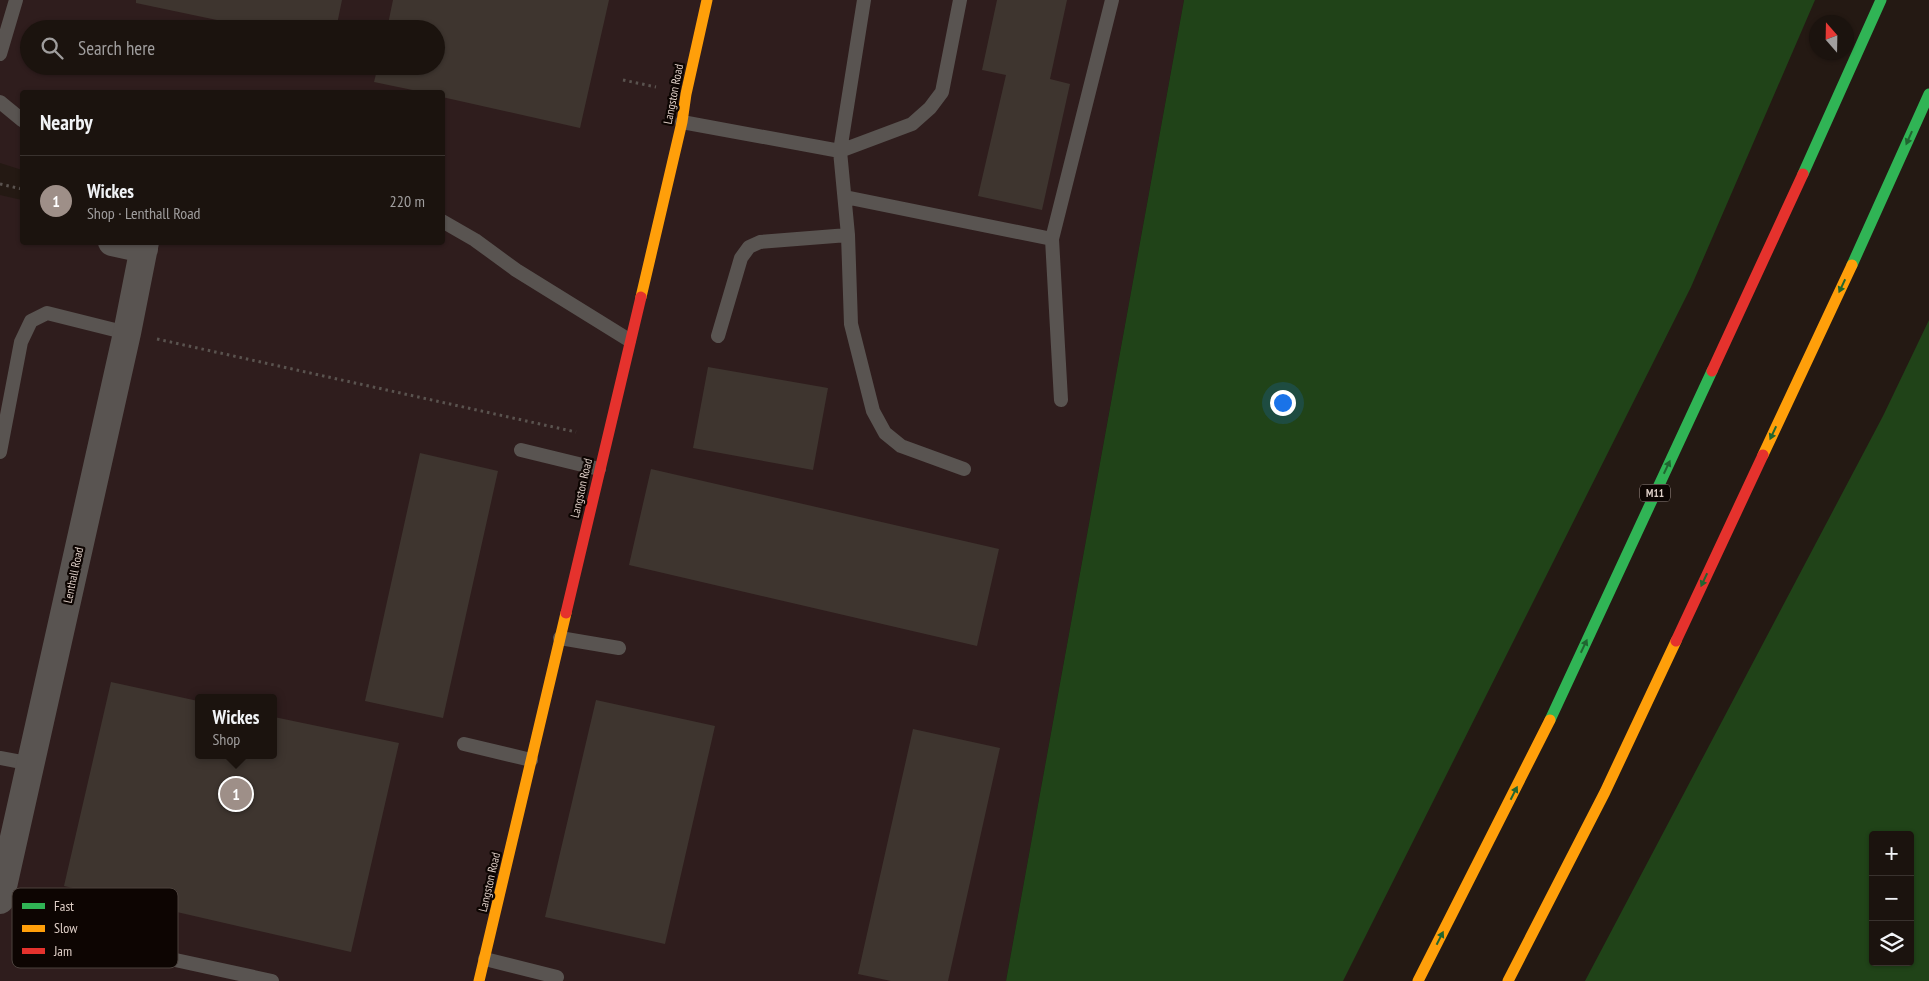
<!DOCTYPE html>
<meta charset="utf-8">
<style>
:root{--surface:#1b130e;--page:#241c17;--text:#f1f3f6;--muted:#a09e9e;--line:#39322e;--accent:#9e8f88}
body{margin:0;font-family:"PT Sans Narrow",sans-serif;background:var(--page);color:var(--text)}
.controls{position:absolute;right:15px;bottom:15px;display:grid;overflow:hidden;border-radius:5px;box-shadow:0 1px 4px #0004}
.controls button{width:45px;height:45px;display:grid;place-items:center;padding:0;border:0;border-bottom:1px solid var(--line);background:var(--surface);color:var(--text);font:25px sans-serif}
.compass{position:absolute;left:1809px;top:15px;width:45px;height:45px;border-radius:50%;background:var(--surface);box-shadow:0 1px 4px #0004;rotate:340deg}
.you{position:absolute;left:1282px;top:402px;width:18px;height:18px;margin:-12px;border:4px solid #fff;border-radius:50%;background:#1a73e8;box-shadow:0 0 0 8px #1a73e833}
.badge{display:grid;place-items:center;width:32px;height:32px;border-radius:50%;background:var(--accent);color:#fff;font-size:16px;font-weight:700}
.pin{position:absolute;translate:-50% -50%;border:2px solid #fff;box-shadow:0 1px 5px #0006}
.popup{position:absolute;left:195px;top:694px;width:82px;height:65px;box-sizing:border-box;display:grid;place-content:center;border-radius:5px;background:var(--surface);filter:drop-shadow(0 1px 4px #0005);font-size:16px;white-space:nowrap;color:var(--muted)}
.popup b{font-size:19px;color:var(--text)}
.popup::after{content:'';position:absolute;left:50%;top:100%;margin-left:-10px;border:10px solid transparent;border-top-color:var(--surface)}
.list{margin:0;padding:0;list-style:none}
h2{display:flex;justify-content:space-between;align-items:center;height:65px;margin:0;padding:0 20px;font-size:21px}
h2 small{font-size:16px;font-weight:400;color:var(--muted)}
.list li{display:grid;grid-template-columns:32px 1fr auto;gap:15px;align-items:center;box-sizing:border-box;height:90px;padding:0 20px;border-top:1px solid var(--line)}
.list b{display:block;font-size:19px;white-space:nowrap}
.list p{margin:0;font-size:16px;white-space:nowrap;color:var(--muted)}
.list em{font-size:16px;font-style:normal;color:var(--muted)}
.icon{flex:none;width:28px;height:28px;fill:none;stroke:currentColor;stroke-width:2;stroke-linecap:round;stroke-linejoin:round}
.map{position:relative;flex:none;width:1929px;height:981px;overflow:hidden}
.search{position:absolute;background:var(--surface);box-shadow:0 1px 4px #0004;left:20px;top:20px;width:425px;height:55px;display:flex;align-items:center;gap:12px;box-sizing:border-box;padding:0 18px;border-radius:28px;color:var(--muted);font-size:19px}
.panel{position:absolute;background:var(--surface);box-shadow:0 1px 4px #0004;left:20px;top:90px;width:425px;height:155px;border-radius:5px}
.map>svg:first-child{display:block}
</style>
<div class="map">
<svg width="1929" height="981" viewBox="0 0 1929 981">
<rect width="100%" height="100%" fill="#241913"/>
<path fill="#2f1d1d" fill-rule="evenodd" d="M 0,0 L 1184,0 L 1006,981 L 0,981 L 0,195 L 22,200 L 22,242 L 442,242 L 442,92 L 22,92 L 22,170 L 0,163 ZM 29,29 L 436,29 L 436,66 L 29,66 ZM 198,698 L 274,698 L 274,755 L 198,755 Z"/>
<path fill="#204318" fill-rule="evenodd" d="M 1184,0 L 1815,0 L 1691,287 L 1343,981 L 1006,981 Z
M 1929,320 L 1929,981 L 1585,981 L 1883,416 ZM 1873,835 L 1910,835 L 1910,962 L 1873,962 Z"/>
<path fill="#3e352f" d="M 136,0 L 342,0 L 336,29 L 260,29 L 136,3 Z
M 393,0 L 609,0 L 580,128 L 442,97 L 442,92 L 422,92 L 374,82 L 378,66 L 436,66 L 436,29 L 387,29 Z
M 997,0 L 1067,0 L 1050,79 L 1070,84 L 1042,210 L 978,196 L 1006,75 L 982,70 Z
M 708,367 L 828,388 L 813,470 L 693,448 Z
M 420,453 L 498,471 L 443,718 L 365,701 Z
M 651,469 L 999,549 L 977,646 L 629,565 Z
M 111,682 L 198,701 L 198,755 L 274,755 L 274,717 L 399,743 L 351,952 L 64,886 Z
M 596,700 L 715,726 L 665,944 L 545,917 Z
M 913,729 L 1000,748 L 948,981 L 891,981 L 858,974 Z"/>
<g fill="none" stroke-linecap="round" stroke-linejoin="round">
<path stroke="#5a534f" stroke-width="3" stroke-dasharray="2.5 4" stroke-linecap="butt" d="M 623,80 L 656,87
M 0,184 L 22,189
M 157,339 L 576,432"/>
<path stroke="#595451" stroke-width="14" d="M 864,0 L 840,151 L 848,235 L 851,324 L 873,411 L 885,433 L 901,446 L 964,469
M 0,54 L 16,0
M 0,102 L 22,120
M 682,122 L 840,151 L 912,124 L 930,108 L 942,92 L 960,0
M 845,197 L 1052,239
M 442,221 L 475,240 L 516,270 L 629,340
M 718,336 L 741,258 L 749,247 L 760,242 L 848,235
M 1061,400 L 1052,239 L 1112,0
M 521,450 L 599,469
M 0,452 L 21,342 L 31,321 L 47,313 L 127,333
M 560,638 L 619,648
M 464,744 L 531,760
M 0,758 L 32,764
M 97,943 L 272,981
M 485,959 L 557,977"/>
<path stroke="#595451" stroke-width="28" d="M 112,242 L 144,249
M 0,900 L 127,333 L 145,242"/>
<path stroke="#30b455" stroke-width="11" d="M 1803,174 L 1881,0
M 1852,265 L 1929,94
M 1550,720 L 1712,371"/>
<path stroke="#ff9f0a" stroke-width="11" d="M 641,297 L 682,122 L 686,94 L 707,0
M 1763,455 L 1852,265
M 479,981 L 566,613
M 1418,981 L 1550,720
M 1508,981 L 1605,792 L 1676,641"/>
<path stroke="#e5322d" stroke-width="11" d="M 1712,371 L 1803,174
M 566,613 L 641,297
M 1676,641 L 1763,455"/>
</g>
<defs><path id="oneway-solid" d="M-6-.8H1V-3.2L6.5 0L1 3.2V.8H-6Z" transform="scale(1.25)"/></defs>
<g fill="#206530">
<use href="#oneway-solid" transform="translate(1909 138) rotate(114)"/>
<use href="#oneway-solid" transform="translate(1842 286) rotate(115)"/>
<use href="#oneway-solid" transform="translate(1773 433) rotate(115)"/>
<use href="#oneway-solid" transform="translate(1667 467) rotate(-65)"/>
<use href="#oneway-solid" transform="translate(1704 580) rotate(115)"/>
<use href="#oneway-solid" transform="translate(1584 646) rotate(-65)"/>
<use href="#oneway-solid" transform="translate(1514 793) rotate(-63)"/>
<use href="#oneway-solid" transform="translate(1440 938) rotate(-63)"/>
</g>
<g text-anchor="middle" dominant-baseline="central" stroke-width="4.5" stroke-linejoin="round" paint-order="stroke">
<rect fill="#0d0502" stroke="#a0928c" stroke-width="1" x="1640" y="484.5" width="30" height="17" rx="4"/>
<g font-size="11" font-weight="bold" fill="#dfcfc7">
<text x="1655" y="493">M11</text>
</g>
<g font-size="12" fill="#dfcfc7" stroke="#0d0502">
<text transform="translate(673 94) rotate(-79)">Langston Road</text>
<text transform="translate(581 488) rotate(-77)">Langston Road</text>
<text transform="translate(73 575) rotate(-78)">Lenthall Road</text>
<text transform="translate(489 882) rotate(-77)">Langston Road</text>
</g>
</g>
<rect x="12" y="888" width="166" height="80" rx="8" fill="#0d0502" stroke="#4c423d" stroke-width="1"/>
<rect x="22" y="903" width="23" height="6" fill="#30b455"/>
<rect x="22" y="925" width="23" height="7" fill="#ff9f0a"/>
<rect x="22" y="948" width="23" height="6" fill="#e5322d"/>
<g font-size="14" fill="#dfcfc7">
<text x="54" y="911">Fast</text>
<text x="54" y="933">Slow</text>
<text x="54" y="956">Jam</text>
</g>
</svg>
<div class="controls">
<button>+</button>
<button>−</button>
<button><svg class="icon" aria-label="layers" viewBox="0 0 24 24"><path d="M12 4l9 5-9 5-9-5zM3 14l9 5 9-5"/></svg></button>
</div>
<svg class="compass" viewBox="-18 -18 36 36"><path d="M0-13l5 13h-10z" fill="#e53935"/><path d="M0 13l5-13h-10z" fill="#a09e9e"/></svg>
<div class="you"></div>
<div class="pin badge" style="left:236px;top:794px">1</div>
<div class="popup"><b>Wickes</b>Shop</div>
<div class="search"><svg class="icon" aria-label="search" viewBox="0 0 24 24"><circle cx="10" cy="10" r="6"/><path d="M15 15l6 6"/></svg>Search here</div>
<section class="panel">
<h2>Nearby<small></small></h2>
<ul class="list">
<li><span class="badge">1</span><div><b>Wickes</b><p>Shop · Lenthall Road</p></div><em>220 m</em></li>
</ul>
</section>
</div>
